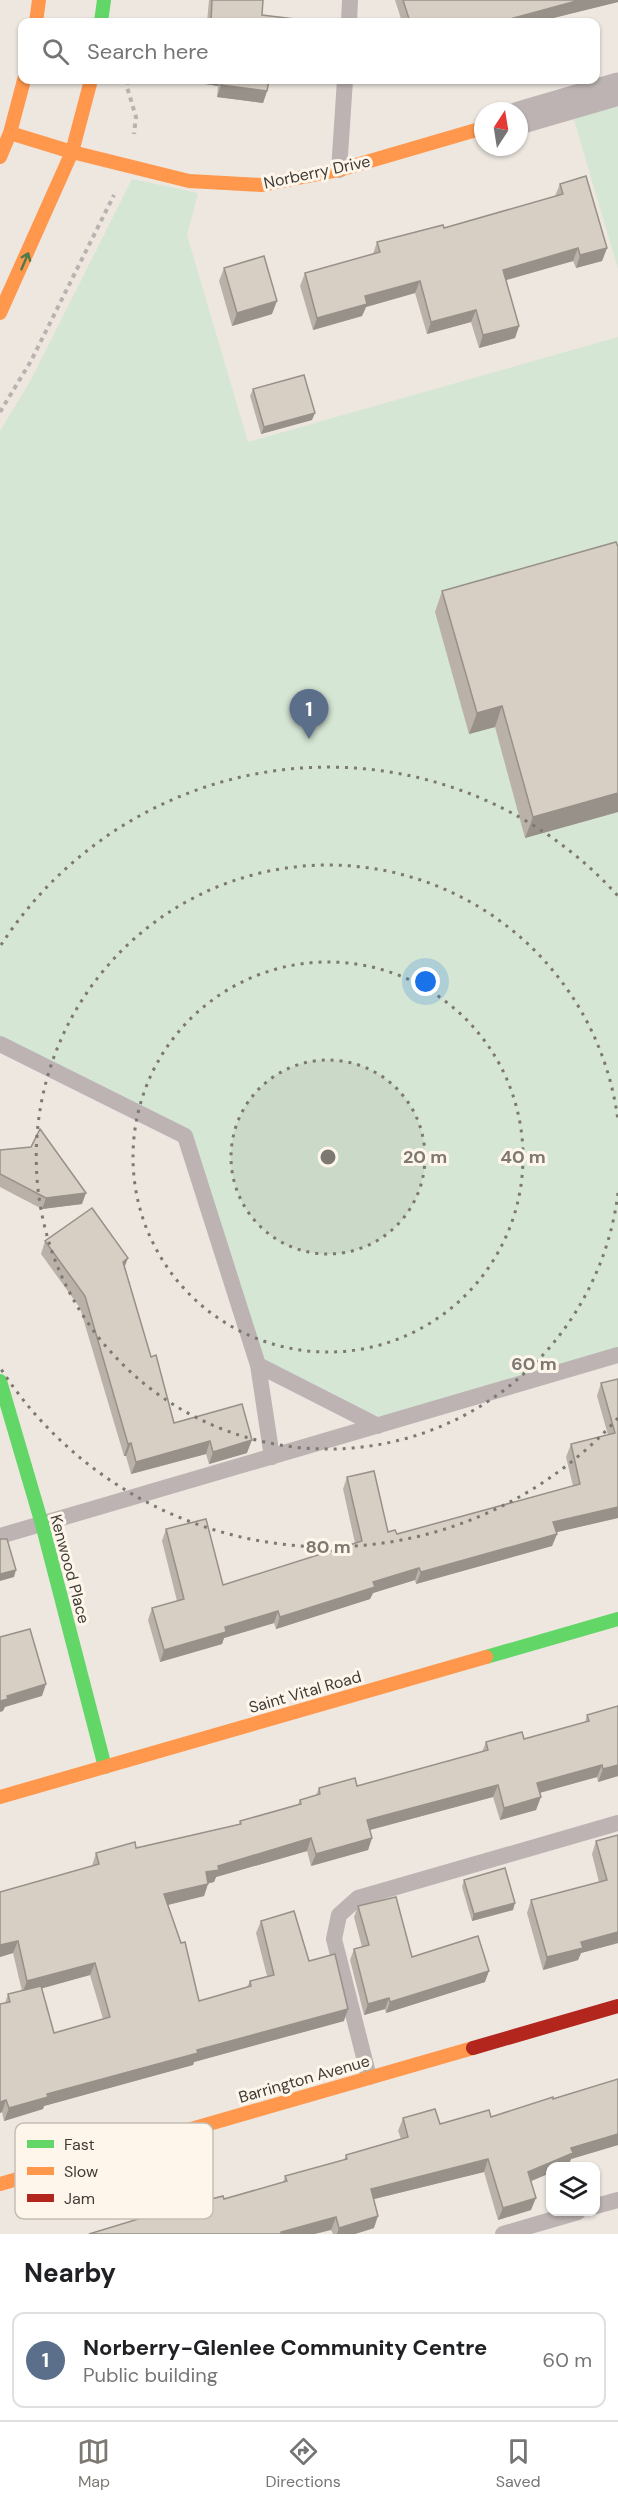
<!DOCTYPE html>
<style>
:root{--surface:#fff;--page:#f2f2f2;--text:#202124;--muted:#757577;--line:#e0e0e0;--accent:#7d7872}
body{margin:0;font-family:"DM Sans",sans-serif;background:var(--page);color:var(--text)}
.controls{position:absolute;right:18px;bottom:18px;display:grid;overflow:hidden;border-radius:12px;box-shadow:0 2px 4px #0004}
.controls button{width:54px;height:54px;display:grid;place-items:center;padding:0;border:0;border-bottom:2px solid var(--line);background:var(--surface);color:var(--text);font:30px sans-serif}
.compass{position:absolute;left:474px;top:102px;width:54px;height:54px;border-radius:50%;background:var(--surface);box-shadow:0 2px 4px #0004;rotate:12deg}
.you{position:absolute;left:426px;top:982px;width:21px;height:21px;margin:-15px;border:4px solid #fff;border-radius:50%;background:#1a73e8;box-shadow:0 0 0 9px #1a73e833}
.badge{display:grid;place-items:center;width:39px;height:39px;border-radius:50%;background:var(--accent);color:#fff;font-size:20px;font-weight:700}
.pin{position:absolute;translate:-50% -50px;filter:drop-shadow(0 2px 3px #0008)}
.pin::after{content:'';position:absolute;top:32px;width:21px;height:18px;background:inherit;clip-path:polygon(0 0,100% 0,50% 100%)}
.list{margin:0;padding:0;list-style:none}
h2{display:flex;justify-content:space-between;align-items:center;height:78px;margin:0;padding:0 24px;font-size:26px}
h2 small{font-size:20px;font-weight:400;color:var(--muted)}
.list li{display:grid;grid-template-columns:39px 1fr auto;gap:18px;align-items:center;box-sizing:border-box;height:96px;margin:0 12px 12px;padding:0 12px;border:2px solid var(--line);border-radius:12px}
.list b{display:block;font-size:22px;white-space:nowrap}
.list p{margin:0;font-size:20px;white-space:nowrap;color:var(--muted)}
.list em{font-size:20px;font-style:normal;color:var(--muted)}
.icon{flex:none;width:33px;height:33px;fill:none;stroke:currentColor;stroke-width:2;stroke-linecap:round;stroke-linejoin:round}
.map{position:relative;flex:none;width:618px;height:2234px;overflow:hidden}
.search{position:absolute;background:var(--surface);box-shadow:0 2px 4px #0004;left:18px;right:18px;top:18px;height:66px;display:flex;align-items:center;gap:15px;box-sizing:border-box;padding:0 21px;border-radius:12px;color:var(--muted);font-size:22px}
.sheet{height:186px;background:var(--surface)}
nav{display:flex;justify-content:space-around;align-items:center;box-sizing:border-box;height:84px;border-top:2px solid var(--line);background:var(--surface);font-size:16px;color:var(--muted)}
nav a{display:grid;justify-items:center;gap:3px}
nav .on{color:var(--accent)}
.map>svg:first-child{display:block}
</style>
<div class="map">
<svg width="618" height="2234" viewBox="0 0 618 2234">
<rect width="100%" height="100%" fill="#ede7e0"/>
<path fill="#d5e6d4" d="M 618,100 L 618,269 L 572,113 Z
M 132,179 L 198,193 L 187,235 L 248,442 L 618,337 L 618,1348 L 380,1417 L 258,1365 L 189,1130 L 0,1036 L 0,431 L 32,378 Z"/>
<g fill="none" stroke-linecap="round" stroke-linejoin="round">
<path stroke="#b9b2b0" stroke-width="4" stroke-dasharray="4.5 4.5" stroke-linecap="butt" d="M 128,80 L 127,87 L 136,117 L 134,134
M 0,412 L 31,361 L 114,195"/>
<path stroke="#bcb3b2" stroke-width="16" d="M 349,22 L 350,0
M 339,170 L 345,80
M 0,1044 L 185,1136 L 258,1365 L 272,1457
M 258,1365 L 378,1426
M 0,1536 L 618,1355
M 369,2077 L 334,1939 L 339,1915 L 358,1898 L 618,1823
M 596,2206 L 618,2200
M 503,2234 L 578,2212"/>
<path stroke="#bcb3b2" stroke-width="33" d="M 519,118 L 618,89"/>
<path stroke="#63d668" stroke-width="14" d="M 101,22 L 104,0
M 0,1381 L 42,1524 L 105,1767
M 486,1657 L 618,1619"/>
<path stroke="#ff974d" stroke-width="14" d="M 36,22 L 39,0
M 10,133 L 72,152 L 189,181 L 262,185 L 339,170 L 483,128
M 0,157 L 10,133 L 24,80
M 0,313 L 72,152 L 91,80
M 0,1797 L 486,1657
M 0,2184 L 473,2048"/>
<path stroke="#b3261e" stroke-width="14" d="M 473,2048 L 618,2006"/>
</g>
<path fill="#bab2a9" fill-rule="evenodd" d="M 209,0 L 263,0 L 262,15 L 320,22 L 207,22 Z
M 395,0 L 618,0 L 618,2 L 537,22 L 402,22 Z
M 193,80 L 269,80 L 267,91 L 263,103 L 217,97 L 218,86 L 192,82 Z
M 560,184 L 607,248 L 602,261 L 576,268 L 573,261 L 506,280 L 519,326 L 515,338 L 479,348 L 471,322 L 427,334 L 415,293 L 366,307 L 362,316 L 313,330 L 300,286 L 305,273 L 373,254 L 377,242 L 444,228 L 555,196 Z
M 224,268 L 272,314 L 232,326 L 219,281 Z
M 253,389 L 312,420 L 261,434 L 250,396 Z
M 442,591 L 618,812 L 525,838 L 495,727 L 469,734 L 435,612 Z
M 0,1150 L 82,1204 L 42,1209 L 0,1187 Z
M 45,1241 L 125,1267 L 151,1357 L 174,1423 L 247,1453 L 209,1464 L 206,1454 L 131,1474 L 126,1456 L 124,1456 L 80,1308 L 41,1254 Z
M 618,1379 L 618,1518 L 556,1532 L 557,1534 L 552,1546 L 416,1584 L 415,1580 L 373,1593 L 370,1599 L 276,1629 L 274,1623 L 224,1638 L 222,1644 L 160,1662 L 148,1620 L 152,1608 L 177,1601 L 162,1541 L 166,1529 L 223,1585 L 355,1543 L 343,1489 L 347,1477 L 388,1532 L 397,1534 L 573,1486 L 566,1457 L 571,1444 L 608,1435 L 597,1396 L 601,1383 Z
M 618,1706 L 618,1776 L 598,1782 L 597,1777 L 539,1793 L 536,1810 L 500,1820 L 493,1797 L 370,1830 L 372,1838 L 368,1850 L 311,1866 L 307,1851 L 216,1877 L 214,1882 L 208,1883 L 204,1896 L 168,1905 L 199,2001 L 247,1987 L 250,1981 L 267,1976 L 256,1933 L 261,1921 L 309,1961 L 344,2021 L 194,2062 L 193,2065 L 44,2106 L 43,2109 L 4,2121 L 2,2112 L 0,2113 L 0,2004 L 5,2003 L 8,1994 L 22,1991 L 13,1953 L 0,1957 L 0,1892 L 92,1866 L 96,1853 L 136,1848 L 239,1824 L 240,1821 L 298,1804 L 300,1800 L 316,1795 L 319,1788 L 357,1786 L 482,1752 L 486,1742 L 524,1739 L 585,1723 L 587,1715 ZM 90,1975 L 103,2019 L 54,2033 L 42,1988 Z
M 618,1835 L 618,1943 L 581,1953 L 578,1960 L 543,1970 L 527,1913 L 531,1900 L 599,1882 L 592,1854 L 596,1841 Z
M 464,1880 L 513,1910 L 472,1921 L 462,1887 Z
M 358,1906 L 412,1957 L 485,1982 L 386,2013 L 385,2009 L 364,2015 L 350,1960 L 354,1949 L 362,1947 L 354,1917 Z
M 618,2079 L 618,2145 L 571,2159 L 568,2166 L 531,2181 L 531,2210 L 498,2220 L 484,2172 L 374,2199 L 374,2228 L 355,2234 L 333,2234 L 331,2230 L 224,2199 L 283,2183 L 285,2176 L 344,2160 L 346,2155 L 401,2139 L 398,2131 L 403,2118 L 440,2124 L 491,2117 Z"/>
<path fill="#979189" d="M 580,0 L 618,0 L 618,2 L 537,22 L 499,22 Z
M 193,80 L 220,80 L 218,86 L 192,82 Z
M 221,85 L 267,91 L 263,103 L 217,97 Z
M 578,248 L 573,261 L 499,282 L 503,270 Z
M 607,248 L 602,261 L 576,268 L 580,255 Z
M 420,281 L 415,293 L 366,307 L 362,316 L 313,330 L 317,318 L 365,296 Z
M 277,301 L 272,314 L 232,326 L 237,313 Z
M 476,310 L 471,322 L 427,334 L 431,322 Z
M 519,326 L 515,338 L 479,348 L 483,335 Z
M 315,413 L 312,420 L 261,434 L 264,427 Z
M 502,706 L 495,727 L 469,734 L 477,713 Z
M 618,793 L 618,812 L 525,838 L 533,817 Z
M 86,1193 L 82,1204 L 42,1209 L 46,1198 Z
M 128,1258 L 123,1271 L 123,1262 Z
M 252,1440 L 247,1453 L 209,1464 L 213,1452 Z
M 210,1441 L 206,1454 L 131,1474 L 136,1462 Z
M 131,1443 L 126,1456 L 124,1456 L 128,1444 Z
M 618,1507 L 618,1518 L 549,1534 L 553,1522 Z
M 557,1534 L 552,1546 L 416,1584 L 421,1572 Z
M 419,1568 L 415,1580 L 373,1593 L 370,1599 L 276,1629 L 280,1617 L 373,1582 Z
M 16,1570 L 14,1577 L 0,1581 L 0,1574 Z
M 278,1611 L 274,1623 L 224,1638 L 222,1644 L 160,1662 L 164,1650 L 225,1627 Z
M 46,1684 L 42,1696 L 5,1707 L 3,1711 L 0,1712 L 0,1701 L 7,1696 Z
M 602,1765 L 597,1777 L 532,1795 L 537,1783 Z
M 618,1765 L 618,1776 L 598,1782 L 603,1769 Z
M 498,1785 L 493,1797 L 362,1832 L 367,1820 Z
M 541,1797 L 536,1810 L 500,1820 L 504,1808 Z
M 311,1838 L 307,1851 L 216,1877 L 214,1882 L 201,1885 L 206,1872 L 218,1866 Z
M 372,1838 L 368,1850 L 311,1866 L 316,1854 Z
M 208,1884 L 204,1896 L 159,1907 L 164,1894 Z
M 515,1903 L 513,1910 L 472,1921 L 474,1914 Z
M 618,1932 L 618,1943 L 581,1953 L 578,1960 L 543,1970 L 547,1957 L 581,1942 Z
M 18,1941 L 13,1953 L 0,1957 L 0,1945 Z
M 95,1963 L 90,1975 L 22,1994 L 27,1981 Z
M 489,1971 L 485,1982 L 386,2013 L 390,2002 Z
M 389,1998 L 385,2009 L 364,2015 L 368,2004 Z
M 348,2009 L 344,2021 L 194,2062 L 193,2065 L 44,2106 L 43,2109 L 4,2121 L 9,2108 L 47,2094 L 197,2050 Z
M 6,2100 L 2,2112 L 0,2113 L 0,2102 Z
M 618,2134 L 618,2145 L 571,2159 L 568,2166 L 550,2166 L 550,2173 L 524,2184 L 528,2172 L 571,2148 Z
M 488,2159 L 484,2172 L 366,2201 L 371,2189 Z
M 536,2198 L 531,2210 L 498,2220 L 503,2208 Z
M 378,2216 L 374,2228 L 355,2234 L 337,2234 L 339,2228 Z
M 336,2217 L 331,2230 L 315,2234 L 280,2234 L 281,2232 Z"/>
<path fill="#d8cfc4" stroke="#979189" stroke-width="1.5" d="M 212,0 L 263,0 L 262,15 L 320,22 L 211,22 Z
M 403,0 L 580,0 L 499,22 L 410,22 Z
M 222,80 L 269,80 L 267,91 L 221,85 Z
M 586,176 L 607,248 L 580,255 L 578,248 L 503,270 L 519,326 L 483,335 L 476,310 L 431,322 L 420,281 L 365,296 L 367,304 L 317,318 L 305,273 L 380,252 L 377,242 L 443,225 L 444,228 L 563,194 L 560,184 Z
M 264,256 L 277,301 L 237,313 L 224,268 Z
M 304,375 L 315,413 L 264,427 L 253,389 Z
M 616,542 L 618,547 L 618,793 L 533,817 L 502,706 L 477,713 L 442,591 Z
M 40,1129 L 86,1193 L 46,1198 L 0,1174 L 0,1150 L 31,1147 Z
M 92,1208 L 128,1258 L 123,1262 L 151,1357 L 156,1355 L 174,1423 L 242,1404 L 252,1440 L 213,1452 L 210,1441 L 136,1462 L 131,1443 L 128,1444 L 85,1296 L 45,1241 Z
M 618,1379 L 618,1507 L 553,1522 L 557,1534 L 421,1572 L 419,1568 L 373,1582 L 375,1587 L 280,1617 L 278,1611 L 225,1627 L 226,1632 L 164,1650 L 152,1608 L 184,1599 L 166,1529 L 206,1519 L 223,1585 L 362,1541 L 347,1477 L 374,1471 L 388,1532 L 395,1530 L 397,1534 L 580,1484 L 571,1444 L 615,1433 L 601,1383 Z
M 0,1539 L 7,1539 L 16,1570 L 0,1574 Z
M 30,1629 L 46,1684 L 7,1696 L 8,1699 L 0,1701 L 0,1637 Z
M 618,1706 L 618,1765 L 603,1769 L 602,1765 L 537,1783 L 541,1797 L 504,1808 L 498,1785 L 367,1820 L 372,1838 L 316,1854 L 311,1838 L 218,1866 L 219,1870 L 206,1872 L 208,1884 L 164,1894 L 181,1943 L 185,1942 L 199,2001 L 251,1986 L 250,1981 L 274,1975 L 261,1921 L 294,1911 L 309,1961 L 335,1954 L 348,2009 L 197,2050 L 198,2053 L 47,2094 L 48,2097 L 9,2108 L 6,2100 L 0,2102 L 0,2004 L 10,2002 L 8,1994 L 41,1986 L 54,2033 L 110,2017 L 95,1963 L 27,1981 L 18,1941 L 0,1945 L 0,1892 L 99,1864 L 96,1853 L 135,1842 L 136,1848 L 241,1824 L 240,1821 L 301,1804 L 300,1800 L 320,1794 L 319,1788 L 355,1778 L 357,1786 L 488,1750 L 486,1742 L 522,1732 L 524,1739 L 589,1721 L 587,1715 Z
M 618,1835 L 618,1932 L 581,1942 L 583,1948 L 547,1957 L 531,1900 L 607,1880 L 596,1841 Z
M 505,1868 L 515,1903 L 474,1914 L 464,1880 Z
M 396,1897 L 412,1957 L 478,1936 L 489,1971 L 390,2002 L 389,1998 L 368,2004 L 354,1949 L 369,1945 L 358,1906 Z
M 618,2079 L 618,2134 L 571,2148 L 573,2153 L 528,2172 L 536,2198 L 503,2208 L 488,2159 L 371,2189 L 378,2216 L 339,2228 L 336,2217 L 281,2232 L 281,2234 L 89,2234 L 158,2213 L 223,2196 L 224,2199 L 287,2181 L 285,2176 L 347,2159 L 346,2155 L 408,2137 L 403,2118 L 435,2109 L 440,2124 L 489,2110 L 491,2117 L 553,2097 L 553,2099 Z"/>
<defs><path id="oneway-shaft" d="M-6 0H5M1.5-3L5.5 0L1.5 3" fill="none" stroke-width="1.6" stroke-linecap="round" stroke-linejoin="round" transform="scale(1.5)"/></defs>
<use stroke="#4e7a4a" href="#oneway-shaft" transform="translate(25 261) rotate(-67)"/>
<circle cx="328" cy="1157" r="97" fill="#7d7872" fill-opacity=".12"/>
<g fill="none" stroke="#7d7872" stroke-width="3" stroke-dasharray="3 6">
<circle cx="328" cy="1157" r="97"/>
<circle cx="328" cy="1157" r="195"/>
<path d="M618 1193A292 292 0 1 1 618 1121"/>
<path d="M618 1418A390 390 0 0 1 1 1369M1 945A390 390 0 0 1 618 896"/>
</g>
<g text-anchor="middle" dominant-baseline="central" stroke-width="6" stroke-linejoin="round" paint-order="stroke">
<g font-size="16" fill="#403c36" stroke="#fff6eb">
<text transform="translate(317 172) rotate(-12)">Norberry Drive</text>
<text transform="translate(70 1569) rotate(75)">Kenwood Place</text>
<text transform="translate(305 1692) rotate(-16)">Saint Vital Road</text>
<text transform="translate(304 2079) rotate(-16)">Barrington Avenue</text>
</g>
</g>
<rect x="15" y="2123" width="198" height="96" rx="9" fill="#fff6eb" stroke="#c6beb5" stroke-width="1.5"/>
<rect x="27" y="2140" width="27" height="8" fill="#63d668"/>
<rect x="27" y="2167" width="27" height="8" fill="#ff974d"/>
<rect x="27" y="2194" width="27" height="8" fill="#b3261e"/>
<g font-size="16" fill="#403c36">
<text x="64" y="2150">Fast</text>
<text x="64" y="2177">Slow</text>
<text x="64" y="2204">Jam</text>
</g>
<circle cx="328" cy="1157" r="9" fill="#7d7872" stroke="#fff6eb" stroke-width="3"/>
<g font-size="18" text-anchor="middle" font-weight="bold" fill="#7d7872" stroke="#fff6eb" stroke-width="6" stroke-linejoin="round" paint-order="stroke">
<text x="425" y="1163">20 m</text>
<text x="523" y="1163">40 m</text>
<text x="534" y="1370">60 m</text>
<text x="328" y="1553">80 m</text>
</g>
</svg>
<div class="controls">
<button><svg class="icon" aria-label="layers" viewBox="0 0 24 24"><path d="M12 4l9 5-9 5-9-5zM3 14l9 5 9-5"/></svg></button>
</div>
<svg class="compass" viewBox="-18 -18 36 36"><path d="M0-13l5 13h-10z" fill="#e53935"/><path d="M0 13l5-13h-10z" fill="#757577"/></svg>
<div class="you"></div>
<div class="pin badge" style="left:309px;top:739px;background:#5c6f8a">1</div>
<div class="search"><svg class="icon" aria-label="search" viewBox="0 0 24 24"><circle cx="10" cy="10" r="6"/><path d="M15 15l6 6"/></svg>Search here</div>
</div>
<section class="sheet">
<h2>Nearby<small></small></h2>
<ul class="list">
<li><span class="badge" style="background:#5c6f8a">1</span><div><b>Norberry-Glenlee Community Centre</b><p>Public building</p></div><em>60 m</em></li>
</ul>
</section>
<nav>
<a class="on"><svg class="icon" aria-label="map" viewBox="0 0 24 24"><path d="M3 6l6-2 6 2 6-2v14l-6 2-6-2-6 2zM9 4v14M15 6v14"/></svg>Map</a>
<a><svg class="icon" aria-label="directions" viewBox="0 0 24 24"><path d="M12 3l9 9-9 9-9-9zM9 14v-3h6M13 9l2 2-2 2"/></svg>Directions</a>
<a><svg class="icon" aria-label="saved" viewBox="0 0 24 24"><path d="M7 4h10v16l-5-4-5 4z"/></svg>Saved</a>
</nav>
